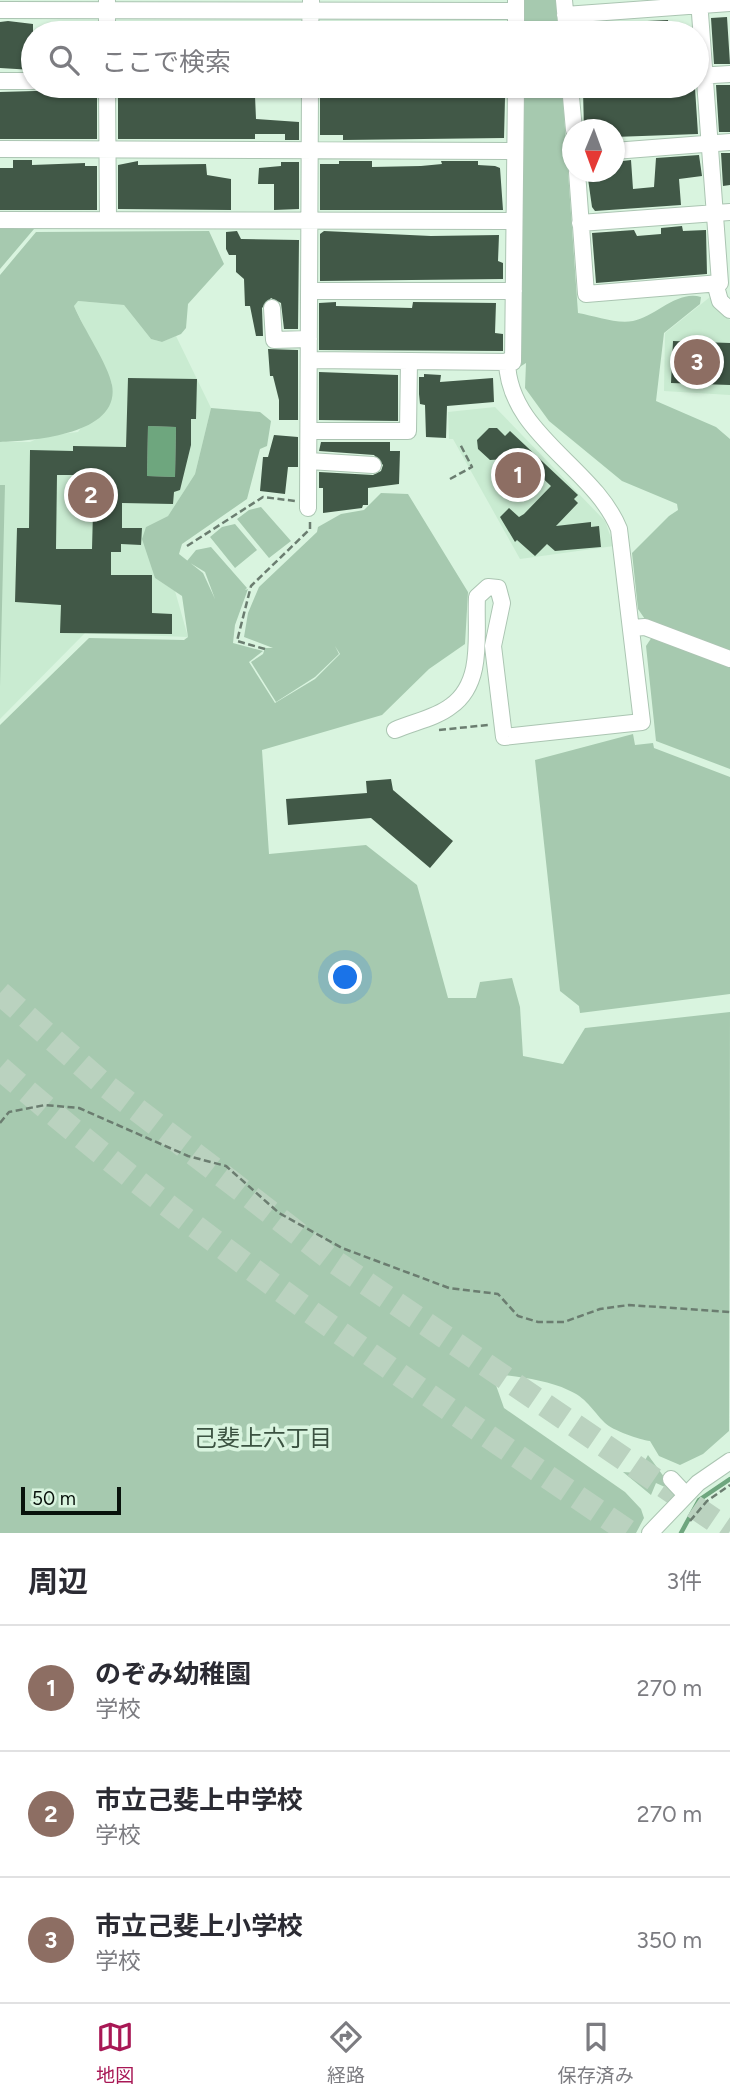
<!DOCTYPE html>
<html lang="ja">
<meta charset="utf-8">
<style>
:root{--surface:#fff;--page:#f2f2f3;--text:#2b2b33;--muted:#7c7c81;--line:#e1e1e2;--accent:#a81855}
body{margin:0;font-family:Figtree,"Noto Sans JP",sans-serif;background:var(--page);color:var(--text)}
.compass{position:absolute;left:562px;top:119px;width:63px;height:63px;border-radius:50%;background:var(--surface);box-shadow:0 2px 5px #0004;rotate:181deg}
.scale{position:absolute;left:21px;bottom:18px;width:100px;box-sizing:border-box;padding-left:7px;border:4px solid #09120c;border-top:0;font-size:19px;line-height:24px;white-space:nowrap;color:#09120c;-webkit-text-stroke:5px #d9f4df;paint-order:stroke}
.you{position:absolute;left:346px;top:978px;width:24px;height:24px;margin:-18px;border:5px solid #fff;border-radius:50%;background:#1a73e8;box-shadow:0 0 0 10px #1a73e833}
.badge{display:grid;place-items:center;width:46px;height:46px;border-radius:50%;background:var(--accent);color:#fff;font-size:23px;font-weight:700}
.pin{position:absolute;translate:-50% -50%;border:4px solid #fff;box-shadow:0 2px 7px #0006}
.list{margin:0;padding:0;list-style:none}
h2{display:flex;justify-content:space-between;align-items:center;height:91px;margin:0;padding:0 28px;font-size:30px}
h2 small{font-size:23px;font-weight:400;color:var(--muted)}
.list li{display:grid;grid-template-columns:46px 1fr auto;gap:21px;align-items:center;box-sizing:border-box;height:126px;padding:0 28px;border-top:2px solid var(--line)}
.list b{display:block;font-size:26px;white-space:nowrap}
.list p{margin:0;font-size:23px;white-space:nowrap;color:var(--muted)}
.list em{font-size:23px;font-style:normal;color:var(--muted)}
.icon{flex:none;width:38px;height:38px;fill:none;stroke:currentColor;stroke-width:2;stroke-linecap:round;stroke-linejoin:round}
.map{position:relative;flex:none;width:730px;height:1533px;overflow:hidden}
.search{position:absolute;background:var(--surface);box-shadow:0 2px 5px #0004;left:21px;right:21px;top:21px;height:77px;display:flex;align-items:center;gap:18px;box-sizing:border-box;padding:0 24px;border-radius:38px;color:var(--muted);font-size:26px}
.sheet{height:469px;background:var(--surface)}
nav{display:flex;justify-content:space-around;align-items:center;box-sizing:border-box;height:98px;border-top:2px solid var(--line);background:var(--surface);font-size:19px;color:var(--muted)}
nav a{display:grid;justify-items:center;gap:4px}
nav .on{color:var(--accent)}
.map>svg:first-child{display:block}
</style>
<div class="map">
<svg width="730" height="1533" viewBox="0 0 730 1533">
<rect width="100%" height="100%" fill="#d9f4df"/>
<path fill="#c9ebd1" d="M 710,297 L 720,313 L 730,320 L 730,395 L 664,391 L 665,333 Z
M 77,301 L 124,305 L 151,339 L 162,342 L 176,336 L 211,408 L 195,474 L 168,516 L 146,527 L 155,578 L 175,591 L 188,637 L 85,633 L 0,719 L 0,442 L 30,442 L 43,436 L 78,432 L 112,384 L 74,306 Z
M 495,407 L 605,521 L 614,546 L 520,559 L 453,439 L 449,439 L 448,412 Z"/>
<path fill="#a6c9af" d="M 522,0 L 556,0 L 558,33 L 522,33 Z
M 521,86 L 562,86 L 578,313 C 595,316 616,324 633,321 C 655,317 677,290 701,297 L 700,304 L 664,333 L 656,401 L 716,427 L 730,439 L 730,653 L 647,622 L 638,609 L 632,553 L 669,516 L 678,510 L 677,504 L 622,481 L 549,421 L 525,388 L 526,363 L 518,368 Z
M 0,229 L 34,229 L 0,269 Z
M 209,231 L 224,264 L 188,304 L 186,328 L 181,334 L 162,342 L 151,339 L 124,305 L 78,301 L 74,306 C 83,328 108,364 112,385 C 121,435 32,441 0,442 L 0,275 L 36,232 Z
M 211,408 L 260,412 L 271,421 L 267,446 L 260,449 L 247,499 L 182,544 L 179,554 L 203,573 L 215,599 L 205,572 L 187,561 L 196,550 L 211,547 L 247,588 L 245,590 L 248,589 L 235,625 L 233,643 L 263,651 L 249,662 L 275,703 L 315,679 L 340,654 L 335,646 L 339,654 L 315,677 L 276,702 L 251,662 L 263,654 L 265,648 L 273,648 L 244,637 L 248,613 L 259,587 L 317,532 L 318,527 L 341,514 L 364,510 L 381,493 L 408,494 L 468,592 L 465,644 L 429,669 L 382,715 L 262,750 L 269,854 L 366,845 L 417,885 L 448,998 L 476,998 L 480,982 L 512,978 L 520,1007 L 523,1056 L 563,1064 L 585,1028 L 730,1012 L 729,1431 L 703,1454 L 680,1465 L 659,1456 L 650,1441 C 640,1440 612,1430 605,1423 C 592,1410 586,1397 568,1390 C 547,1380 515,1376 492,1374 L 504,1408 L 625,1492 L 641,1509 L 644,1518 L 636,1533 L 0,1533 L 0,725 L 89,638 L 184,640 L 188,637 L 182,596 L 155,578 L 142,539 L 146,527 L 168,516 L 195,474 Z
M 0,485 L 5,485 L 0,687 Z
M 261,507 L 291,541 L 269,558 L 237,519 L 249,510 Z
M 235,524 L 257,550 L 235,568 L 210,537 L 222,527 Z
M 652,637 L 730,666 L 730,769 L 656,741 L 646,646 Z
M 633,734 L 635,745 L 653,743 L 654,748 L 730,777 L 730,994 L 580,1013 L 579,1006 L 560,991 L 535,760 Z
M 648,1455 L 667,1481 L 665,1487 L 656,1483 L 651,1495 L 623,1472 L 638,1473 Z"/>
<path fill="#6ea67e" d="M 148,426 L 176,427 L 175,477 L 147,476 Z"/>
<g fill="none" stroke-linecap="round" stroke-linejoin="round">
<path stroke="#6ea67e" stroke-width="4.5" d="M 681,1533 L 699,1500 L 730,1479"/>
</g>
<path fill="#415847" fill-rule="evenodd" d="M 727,17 L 730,64 L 714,64 L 711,18 Z
M 668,20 L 669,33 L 586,33 L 585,24 Z
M 8,21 L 33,24 L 33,70 L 0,68 L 0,22 Z
M 344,21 L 385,21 L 385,33 L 344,33 Z
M 437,21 L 462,22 L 462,33 L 437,33 Z
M 213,22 L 254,22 L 254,33 L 213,33 Z
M 716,85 L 730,85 L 730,132 L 719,132 Z
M 695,88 L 698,134 L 614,137 L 614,130 L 584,130 L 583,90 L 605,89 L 606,96 Z
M 35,91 L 55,91 L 55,95 L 97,95 L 97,139 L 0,139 L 0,92 Z
M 126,92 L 208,92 L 208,97 L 255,96 L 256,119 L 299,122 L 299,140 L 285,140 L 285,134 L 255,134 L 255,139 L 118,139 L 118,94 Z
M 320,94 L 505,98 L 504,138 L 343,140 L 343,135 L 320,135 Z
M 721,153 L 730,153 L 730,185 L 723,186 Z
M 699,155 L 702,176 L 679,179 L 681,205 L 595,211 L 592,207 L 587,172 L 614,172 L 614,162 L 631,160 L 633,189 L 654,187 L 656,158 Z
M 13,160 L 32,160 L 32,165 L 85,163 L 85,166 L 97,166 L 97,210 L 0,210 L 0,168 L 13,168 Z
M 138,161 L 138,165 L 206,164 L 207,175 L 231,179 L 231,210 L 118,209 L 118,165 Z
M 339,161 L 372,161 L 372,167 L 421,166 L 442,164 L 441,161 L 478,161 L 478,165 L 495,166 L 500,168 L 503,210 L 320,210 L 320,164 L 339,164 Z
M 281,162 L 299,162 L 299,209 L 274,210 L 274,184 L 258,184 L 259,168 L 281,166 Z
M 682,226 L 683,231 L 706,230 L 707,274 L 596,283 L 592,233 L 634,230 L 637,236 L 661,234 L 661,228 Z
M 237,231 L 241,239 L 299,240 L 298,329 L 284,329 L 281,303 L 271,298 L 262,308 L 263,336 L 256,336 L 250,306 L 245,306 L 244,279 L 236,272 L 236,255 L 229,255 L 226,249 L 226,232 Z
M 324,231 L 431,236 L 499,235 L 498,261 L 503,263 L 503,279 L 320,281 L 320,234 Z
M 336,302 L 336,306 L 412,308 L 413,302 L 496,303 L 495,333 L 503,334 L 503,351 L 319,350 L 319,303 Z
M 673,341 L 730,343 L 730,385 L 671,383 Z
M 268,349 L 298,350 L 298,420 L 279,420 L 279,400 L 273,376 L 270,376 Z
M 319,372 L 398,375 L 398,421 L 319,420 Z
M 424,374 L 441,375 L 440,382 L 493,378 L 494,402 L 447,406 L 446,438 L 426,437 L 425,405 L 420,404 L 419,394 L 419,377 L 424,377 Z
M 128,378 L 197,379 L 196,419 L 191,419 L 191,445 L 180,490 L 174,492 L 173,504 L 122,503 L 122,528 L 142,528 L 141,545 L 121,544 L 121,552 L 111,552 L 111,575 L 152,575 L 152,613 L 172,614 L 172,634 L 60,633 L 61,605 L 15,602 L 17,528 L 29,528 L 30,450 L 73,451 L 73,446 L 126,447 ZM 148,426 L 176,427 L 175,477 L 147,476 ZM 57,475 L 94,475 L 92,549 L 56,549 Z
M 489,428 L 497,428 L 505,436 L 510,431 L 578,495 L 574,499 L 578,503 L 556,526 L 591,522 L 591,527 L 599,526 L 601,547 L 555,551 L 547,544 L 535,556 L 517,540 L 515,542 L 500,517 L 509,508 L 519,517 L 524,514 L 551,486 L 521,458 L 490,460 L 478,449 L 477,440 Z
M 274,435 L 298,437 L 298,467 L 288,467 L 285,494 L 260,491 L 263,457 L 268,457 Z
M 321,442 L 390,442 L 390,451 L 400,451 L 399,484 L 368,488 L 368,505 L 363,505 L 362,508 L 323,513 L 323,488 L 319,488 L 319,472 L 373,475 L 381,471 L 383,465 L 374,455 L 319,451 Z
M 391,779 L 393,790 L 453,841 L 430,868 L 371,818 L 288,825 L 286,799 L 367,793 L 366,781 Z"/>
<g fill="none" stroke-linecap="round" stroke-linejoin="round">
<path stroke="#bad2bf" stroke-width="24" stroke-dasharray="24 12" stroke-linecap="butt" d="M 0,993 L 101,1082 L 332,1260 L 730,1531
M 0,1068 C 197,1240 414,1386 630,1533"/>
<defs>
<path id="minor" d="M 564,0 L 567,33
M 0,10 L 516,11
M 565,15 L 730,3
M 107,33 L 107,1
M 310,33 L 311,1
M 516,33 L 516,0
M 697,76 L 730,74
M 0,81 L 33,81
M 107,86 L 108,220
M 570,86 L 574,130
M 0,149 L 515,151
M 614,151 L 730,142
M 577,172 L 586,294 L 720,283 L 699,0
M 0,220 L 514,221
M 580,223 L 730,212
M 715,283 L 720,301 L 730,310
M 310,291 L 514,291
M 272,308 L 274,340 L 309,339
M 309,360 L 513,362 L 516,86
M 309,431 L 408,431 L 409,361
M 309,461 L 373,465
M 308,508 L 310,86
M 632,628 L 645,627 L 730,659
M 395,730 C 413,722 436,718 451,706 C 485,682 475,632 477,597 L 488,587 L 498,588 L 502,603 L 493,646 L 504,737 L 642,722 L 619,529 C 594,467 508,434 507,361
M 671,1479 L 686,1495
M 650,1533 L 698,1483 L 730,1461"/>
</defs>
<use href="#minor" stroke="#abc5b2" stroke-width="18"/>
<path stroke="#6b7d70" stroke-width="2.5" stroke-dasharray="7 3.5" stroke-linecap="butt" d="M 450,479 L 472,467 L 460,444
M 187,546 L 263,497 L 295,501
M 265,649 L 237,641 L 251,586 L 310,529 L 310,522
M 439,730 L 488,725
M 0,1123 L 9,1112 L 45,1105 L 79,1108 L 188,1156 L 226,1166 L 279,1213 L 342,1248 L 449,1288 L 498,1294 L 518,1316 L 538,1322 L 564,1322 L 600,1309 L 629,1305 L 730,1312
M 690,1521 L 707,1501 L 730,1485"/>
<use href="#minor" stroke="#fff" stroke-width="16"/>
</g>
<g text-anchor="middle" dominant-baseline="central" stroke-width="7" stroke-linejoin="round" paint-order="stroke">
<g font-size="23" fill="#3b5241" stroke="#d9f4df">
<text x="263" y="1438">己斐上六丁目</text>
</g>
</g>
</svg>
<svg class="compass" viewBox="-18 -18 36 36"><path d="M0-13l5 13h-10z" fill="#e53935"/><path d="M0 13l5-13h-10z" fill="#7c7c81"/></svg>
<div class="scale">50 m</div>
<div class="you"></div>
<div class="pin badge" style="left:518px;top:475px;background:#8d6e63">1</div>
<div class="pin badge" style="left:91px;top:495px;background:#8d6e63">2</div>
<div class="pin badge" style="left:697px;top:362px;background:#8d6e63">3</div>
<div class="search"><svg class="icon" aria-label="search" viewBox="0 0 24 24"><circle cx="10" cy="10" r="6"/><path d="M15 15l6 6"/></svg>ここで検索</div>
</div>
<section class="sheet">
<h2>周辺<small>3件</small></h2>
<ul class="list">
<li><span class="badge" style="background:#8d6e63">1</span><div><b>のぞみ幼稚園</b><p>学校</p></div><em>270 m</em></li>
<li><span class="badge" style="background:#8d6e63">2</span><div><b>市立己斐上中学校</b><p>学校</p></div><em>270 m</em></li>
<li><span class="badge" style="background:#8d6e63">3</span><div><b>市立己斐上小学校</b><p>学校</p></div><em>350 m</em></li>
</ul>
</section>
<nav>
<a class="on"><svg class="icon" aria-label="map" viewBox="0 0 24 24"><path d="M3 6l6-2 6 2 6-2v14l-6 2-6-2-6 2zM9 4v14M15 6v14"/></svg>地図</a>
<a><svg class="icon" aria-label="directions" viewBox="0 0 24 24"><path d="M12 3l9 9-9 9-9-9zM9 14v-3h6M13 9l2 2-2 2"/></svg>経路</a>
<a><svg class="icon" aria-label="saved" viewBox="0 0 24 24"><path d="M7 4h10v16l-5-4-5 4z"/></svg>保存済み</a>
</nav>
